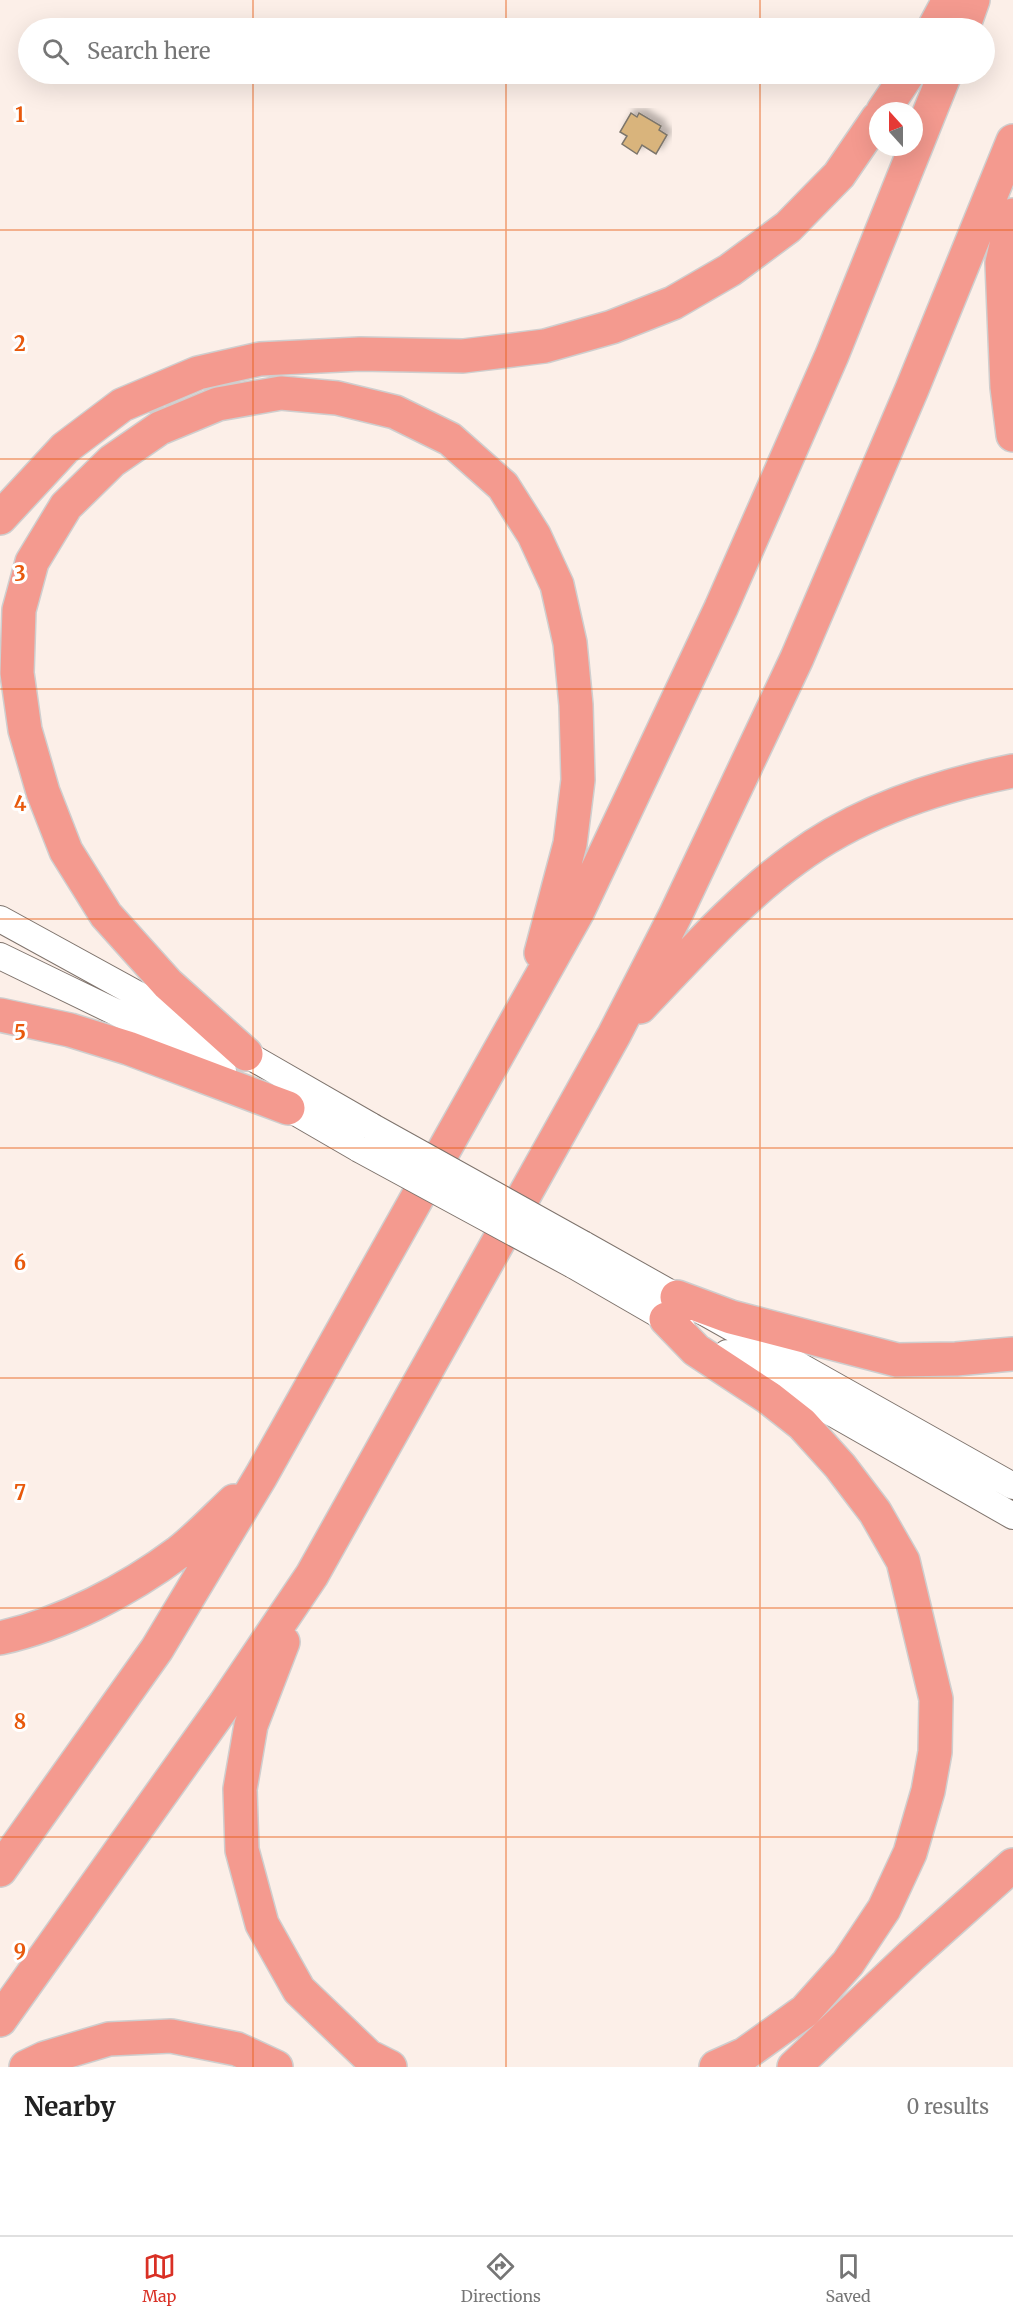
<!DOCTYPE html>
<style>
:root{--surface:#fff;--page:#f6f6f6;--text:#222;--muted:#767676;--line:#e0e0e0;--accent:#d93025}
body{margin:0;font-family:Merriweather,serif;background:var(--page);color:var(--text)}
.compass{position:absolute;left:869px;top:102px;width:54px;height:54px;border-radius:50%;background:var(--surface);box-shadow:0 6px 24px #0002;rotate:339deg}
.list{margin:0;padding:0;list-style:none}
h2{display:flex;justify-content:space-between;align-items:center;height:78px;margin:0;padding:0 24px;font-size:26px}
h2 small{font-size:20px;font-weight:400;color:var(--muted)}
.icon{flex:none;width:33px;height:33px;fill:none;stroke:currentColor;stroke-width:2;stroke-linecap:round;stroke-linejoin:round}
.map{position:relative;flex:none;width:1013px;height:2067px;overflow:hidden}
.search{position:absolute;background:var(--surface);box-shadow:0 6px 24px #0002;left:18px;right:18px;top:18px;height:66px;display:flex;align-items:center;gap:15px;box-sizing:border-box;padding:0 21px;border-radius:33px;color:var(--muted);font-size:22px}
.sheet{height:168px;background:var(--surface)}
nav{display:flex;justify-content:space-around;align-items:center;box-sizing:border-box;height:84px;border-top:2px solid var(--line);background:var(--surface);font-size:16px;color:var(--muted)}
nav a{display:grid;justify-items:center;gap:3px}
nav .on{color:var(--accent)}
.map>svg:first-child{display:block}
</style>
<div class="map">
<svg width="1013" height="2067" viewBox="0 0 1013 2067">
<defs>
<filter id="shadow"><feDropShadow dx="5" dy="-5" stdDeviation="3" flood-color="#0004"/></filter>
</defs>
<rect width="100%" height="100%" fill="#fcefe8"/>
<path fill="#d9b47b" stroke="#7c756b" stroke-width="1.5" filter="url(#shadow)" d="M 631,113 L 637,117 L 639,113 L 661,126 L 659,130 L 667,135 L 656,154 L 642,145 L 637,154 L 622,144 L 627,136 L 620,132 Z"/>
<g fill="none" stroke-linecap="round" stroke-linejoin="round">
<defs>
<path id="tertiary" d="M 0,919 L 246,1054 L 371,1126
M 0,956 L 136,1022 L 223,1071
M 271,1098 L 359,1149
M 583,1244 L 1013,1486
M 573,1265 L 682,1328
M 727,1353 L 1013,1516"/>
<path id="motorway" d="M 934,28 L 949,0
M 963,28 L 973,0
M 883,111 L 908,74
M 1013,215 L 1002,263 L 1007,387 L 1013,435
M 0,518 L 65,448 L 122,405 L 198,373 L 260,359 L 360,354 L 463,356 L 545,346 L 612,327 L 673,303 L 730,270 L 788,227 L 839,175 L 878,118
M 640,1007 C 689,956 737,901 795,859 C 857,813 937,786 1013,771
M 0,1015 L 70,1030 L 128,1048 L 288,1108
M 246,1054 L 168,984 L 106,915 L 66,851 L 43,792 L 25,730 L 17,673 L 19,610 L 32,562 L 66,506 L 112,461 L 160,428 L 218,404 L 281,393 L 337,398 L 395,412 L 450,439 L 503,486 L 534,535 L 557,585 L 570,643 L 576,705 L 578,780 L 570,844 L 541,953
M 677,1297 L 731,1317 L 897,1360 L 956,1359 L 1013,1354
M 666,1319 L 696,1350 L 769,1398 L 802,1424 L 840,1466 L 875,1512 L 903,1561 L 936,1699 L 935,1752 L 928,1791 L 910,1853 L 884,1909 L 848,1963 L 805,2011 L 745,2054 L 716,2067
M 0,1638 C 63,1624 128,1590 179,1552 C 198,1537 216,1518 234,1501
M 283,1642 L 251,1725 L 240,1789 L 242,1850 L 262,1924 L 299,1990 L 368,2056 L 390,2067
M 0,1870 L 157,1649 L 261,1476 L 577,913 L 721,608 L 832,355 L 945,74
M 0,2020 L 225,1704 L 312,1575 L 614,1035 L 675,916 L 797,658 L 912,389 L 1013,141
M 26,2067 L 45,2058 L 109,2039 L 171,2036 L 237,2049 L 276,2067
M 794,2067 L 911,1956 L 1013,1865"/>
</defs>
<use href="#tertiary" stroke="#7e736c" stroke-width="28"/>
<use href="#motorway" stroke="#cfcece" stroke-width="36"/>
<use href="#tertiary" stroke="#fff" stroke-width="26"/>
<use href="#motorway" stroke="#f49a8f" stroke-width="33"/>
<defs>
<path id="tertiary-bridge" d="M 371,1126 L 583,1244
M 359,1149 L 573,1265"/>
</defs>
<use href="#tertiary-bridge" stroke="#7e736c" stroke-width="28" stroke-linecap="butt"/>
<use href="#tertiary-bridge" stroke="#fff" stroke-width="26"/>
</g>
<path fill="none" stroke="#e8590c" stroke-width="1.5" stroke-opacity="0.55" d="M 253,0 L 253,28M 506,0 L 506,28M 760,0 L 760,28M 253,74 L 253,2067M 506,74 L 506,2067M 760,74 L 760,2067M 0,230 L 1013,230M 0,459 L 1013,459M 0,689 L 1013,689M 0,919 L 1013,919M 0,1148 L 1013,1148M 0,1378 L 1013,1378M 0,1608 L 1013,1608M 0,1837 L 1013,1837"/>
<g font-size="20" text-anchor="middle" font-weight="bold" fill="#e8590c" stroke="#fff" stroke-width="6" stroke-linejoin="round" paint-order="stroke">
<text x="20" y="122">1</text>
<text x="20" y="351">2</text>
<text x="20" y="581">3</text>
<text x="20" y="811">4</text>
<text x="20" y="1040">5</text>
<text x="20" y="1270">6</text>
<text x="20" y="1500">7</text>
<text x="20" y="1729">8</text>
<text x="20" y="1959">9</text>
</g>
</svg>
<svg class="compass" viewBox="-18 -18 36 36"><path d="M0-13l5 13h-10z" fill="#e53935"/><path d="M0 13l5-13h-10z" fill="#767676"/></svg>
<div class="search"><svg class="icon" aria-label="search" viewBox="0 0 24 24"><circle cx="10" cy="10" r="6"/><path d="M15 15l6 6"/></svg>Search here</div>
</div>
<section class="sheet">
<h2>Nearby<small>0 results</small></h2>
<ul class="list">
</ul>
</section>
<nav>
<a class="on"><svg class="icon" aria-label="map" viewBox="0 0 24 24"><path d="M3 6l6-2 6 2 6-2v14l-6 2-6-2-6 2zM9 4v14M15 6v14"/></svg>Map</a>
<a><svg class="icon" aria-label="directions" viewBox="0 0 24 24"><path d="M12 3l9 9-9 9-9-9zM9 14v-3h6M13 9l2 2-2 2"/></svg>Directions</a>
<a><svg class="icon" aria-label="saved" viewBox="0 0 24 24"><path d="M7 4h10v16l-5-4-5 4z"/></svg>Saved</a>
</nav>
